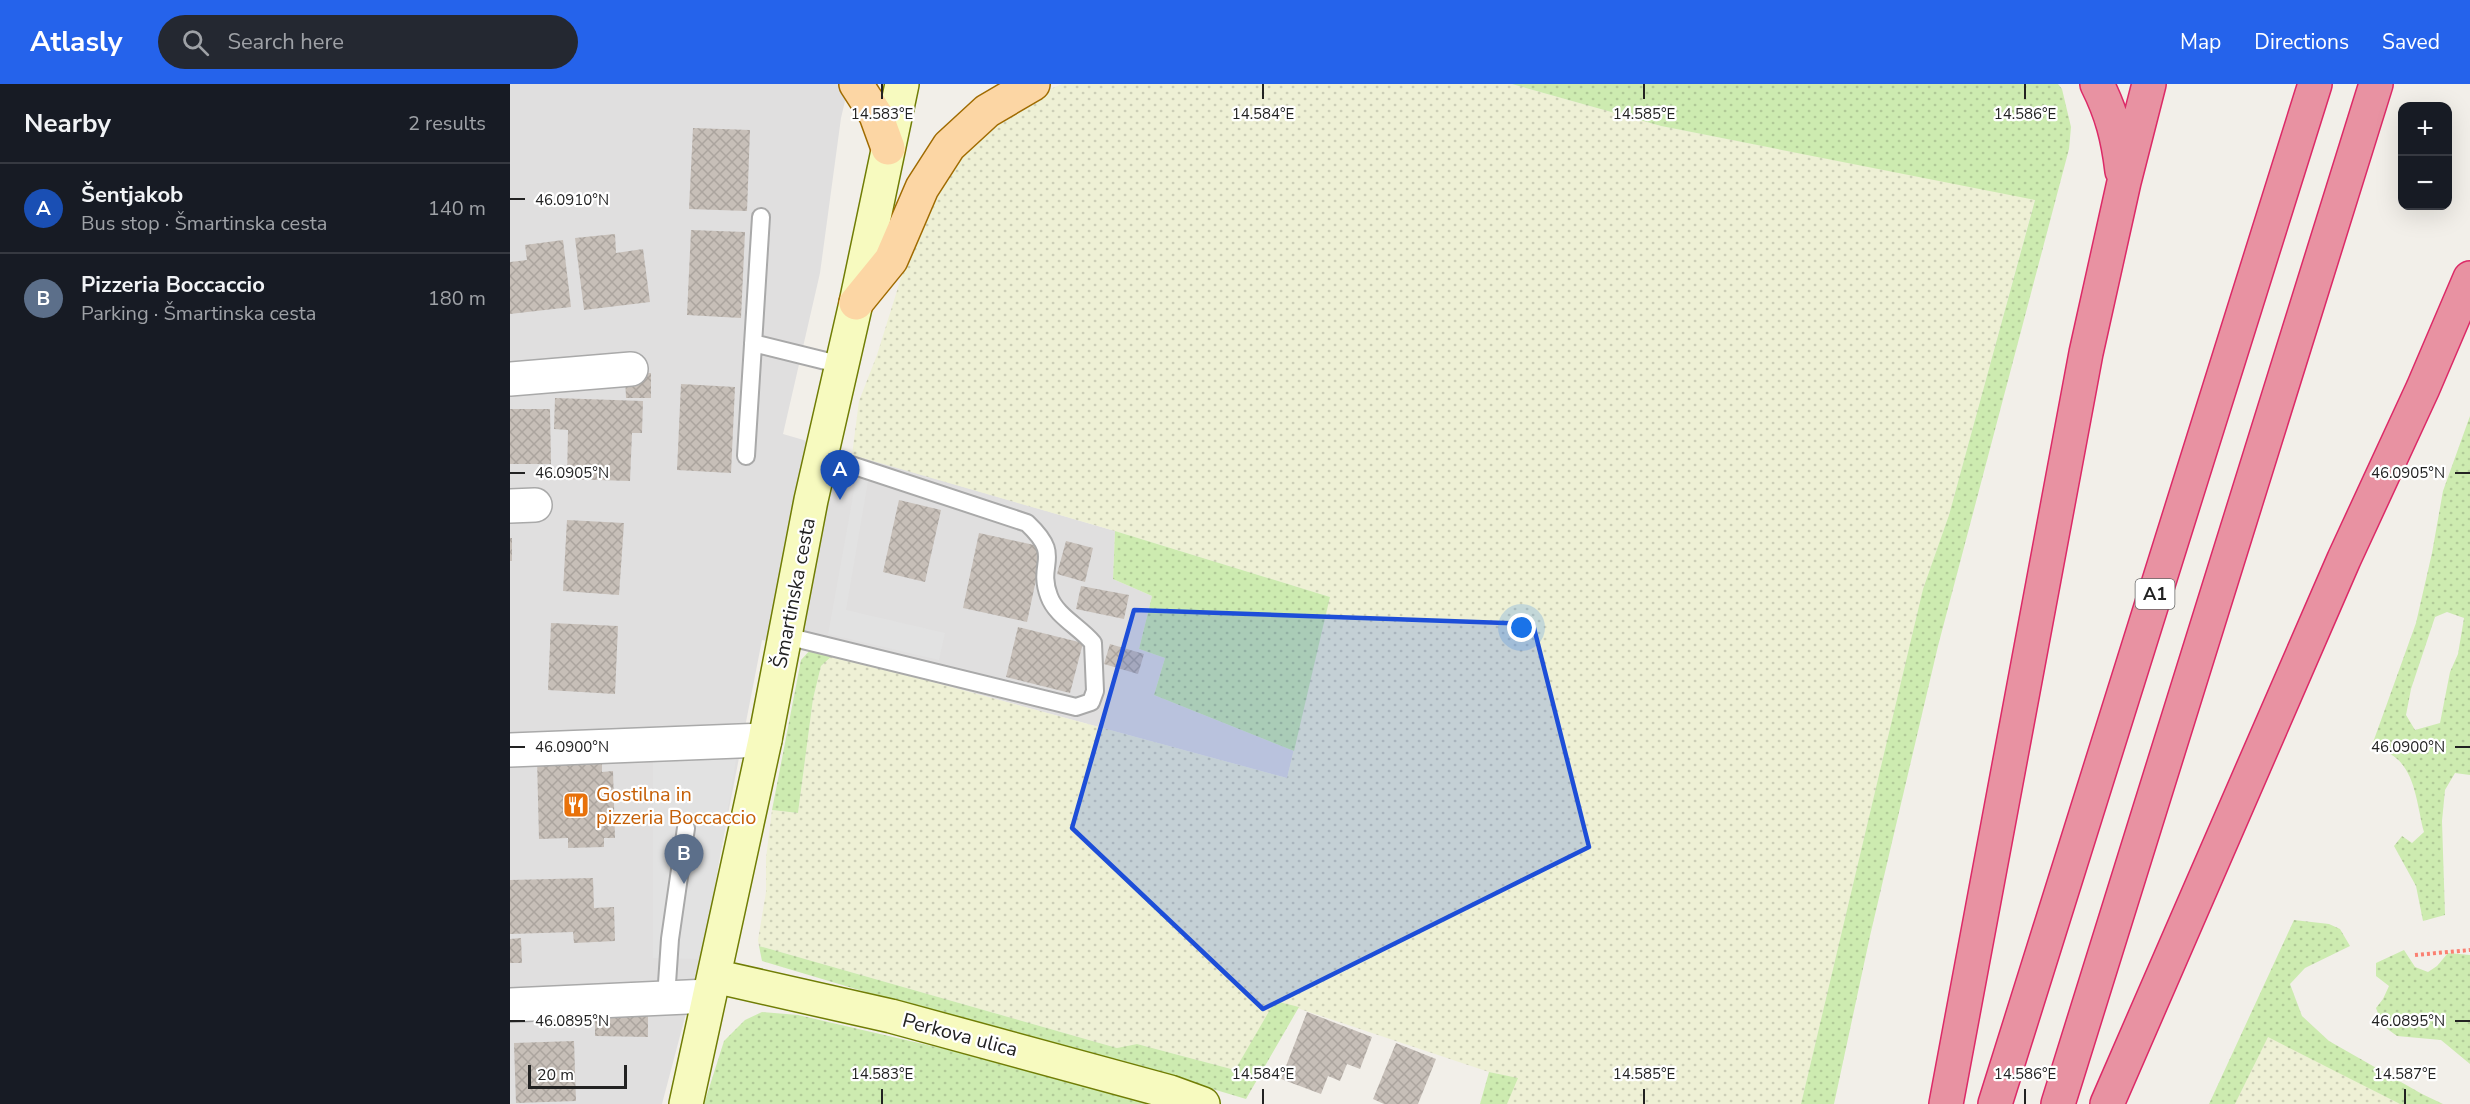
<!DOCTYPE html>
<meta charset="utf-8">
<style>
:root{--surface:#171b24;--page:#242831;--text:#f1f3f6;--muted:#9ea1a6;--line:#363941;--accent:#2563eb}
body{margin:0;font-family:"Nunito Sans",sans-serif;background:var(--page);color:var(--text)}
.controls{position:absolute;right:18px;top:18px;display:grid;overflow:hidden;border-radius:12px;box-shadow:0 6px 24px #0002}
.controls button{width:54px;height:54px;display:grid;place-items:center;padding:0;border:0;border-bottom:2px solid var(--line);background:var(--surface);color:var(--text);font:30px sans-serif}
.scale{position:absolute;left:18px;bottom:15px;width:99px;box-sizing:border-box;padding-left:6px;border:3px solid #222;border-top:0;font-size:16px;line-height:21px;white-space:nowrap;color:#222;-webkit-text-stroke:4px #fff;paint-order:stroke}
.you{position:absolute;left:1012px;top:544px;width:21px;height:21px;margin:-15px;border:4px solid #fff;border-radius:50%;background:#1a73e8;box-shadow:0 0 0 9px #1a73e833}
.badge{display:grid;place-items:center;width:39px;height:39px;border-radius:50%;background:var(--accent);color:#fff;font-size:20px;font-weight:700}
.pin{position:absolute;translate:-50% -50px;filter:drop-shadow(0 2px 3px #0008)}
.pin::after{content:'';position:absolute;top:32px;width:21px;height:18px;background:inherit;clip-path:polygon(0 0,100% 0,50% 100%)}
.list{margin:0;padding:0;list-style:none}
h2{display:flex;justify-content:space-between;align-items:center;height:78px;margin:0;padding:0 24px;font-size:26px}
h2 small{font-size:20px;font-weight:400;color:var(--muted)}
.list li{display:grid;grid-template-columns:39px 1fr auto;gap:18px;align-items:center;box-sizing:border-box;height:90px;padding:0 24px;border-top:2px solid var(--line)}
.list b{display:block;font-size:22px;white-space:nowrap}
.list p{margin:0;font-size:20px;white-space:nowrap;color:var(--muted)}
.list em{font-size:20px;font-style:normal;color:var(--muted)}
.icon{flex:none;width:33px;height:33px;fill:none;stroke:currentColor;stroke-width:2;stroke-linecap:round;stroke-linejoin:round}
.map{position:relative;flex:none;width:1960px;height:1020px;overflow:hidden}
header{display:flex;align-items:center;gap:36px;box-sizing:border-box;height:84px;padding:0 30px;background:var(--accent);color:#fff}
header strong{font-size:28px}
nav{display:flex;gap:33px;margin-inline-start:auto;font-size:21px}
.search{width:420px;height:54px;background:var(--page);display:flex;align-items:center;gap:15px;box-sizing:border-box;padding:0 21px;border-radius:33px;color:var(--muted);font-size:22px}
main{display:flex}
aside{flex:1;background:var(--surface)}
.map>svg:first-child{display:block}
</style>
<header>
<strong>Atlasly</strong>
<div class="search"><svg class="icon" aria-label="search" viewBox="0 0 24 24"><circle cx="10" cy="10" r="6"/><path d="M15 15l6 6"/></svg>Search here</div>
<nav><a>Map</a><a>Directions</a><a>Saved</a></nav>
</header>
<main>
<aside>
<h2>Nearby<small>2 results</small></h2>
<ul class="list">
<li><span class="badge" style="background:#1a4fb4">A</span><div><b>Šentjakob</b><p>Bus stop · Šmartinska cesta</p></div><em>140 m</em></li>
<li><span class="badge" style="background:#5c6f8a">B</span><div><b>Pizzeria Boccaccio</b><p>Parking · Šmartinska cesta</p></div><em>180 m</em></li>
</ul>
</aside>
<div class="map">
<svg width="1960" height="1020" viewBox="0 0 1960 1020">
<defs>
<pattern id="farmland-dots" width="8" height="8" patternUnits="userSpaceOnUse" patternTransform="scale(1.5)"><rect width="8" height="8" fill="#eef0d5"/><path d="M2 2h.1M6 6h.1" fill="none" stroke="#ccceb7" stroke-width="1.8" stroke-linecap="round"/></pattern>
<pattern id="grass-dots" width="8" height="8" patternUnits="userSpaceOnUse" patternTransform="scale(1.5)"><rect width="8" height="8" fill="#cdebb0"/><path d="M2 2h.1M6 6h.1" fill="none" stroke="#b0c997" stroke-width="1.8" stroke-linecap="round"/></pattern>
<pattern id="building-cross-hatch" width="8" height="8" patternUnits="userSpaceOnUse" patternTransform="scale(1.5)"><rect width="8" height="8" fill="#c7bfb8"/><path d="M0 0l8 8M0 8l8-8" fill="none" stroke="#aba49e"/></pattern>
</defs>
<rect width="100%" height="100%" fill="#f2efe9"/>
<path fill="#e0dfdf" d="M 0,0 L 339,0 L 331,34 L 310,189 L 273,350 L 605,447 L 603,495 L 642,512 L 629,565 L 655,574 L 644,611 L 784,667 L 777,694 L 301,565 L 252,556 L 188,884 L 152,1020 L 0,1020 Z"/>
<path fill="url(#farmland-dots)" d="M 552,0 L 1002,0 L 1151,42 L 1525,115 L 1439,431 L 1413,505 L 1291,1020 L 997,1020 L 1007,994 L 979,988 L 766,917 L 725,986 L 627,960 L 607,964 L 249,862 L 248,856 L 256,808 L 256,774 L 262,726 L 288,729 L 303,615 L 311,582 L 323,571 L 777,694 L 820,513 L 605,447 L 342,371 L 349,317 L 367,271 L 400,165 L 437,91 L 471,50 L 517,15 Z
M 1758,952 L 1890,1020 L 1725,1020 Z"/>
<path fill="url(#grass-dots)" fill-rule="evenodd" d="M 1002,0 L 1548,0 L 1552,5 L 1561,43 L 1559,65 L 1428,562 L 1360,852 L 1324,1020 L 1291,1020 L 1413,505 L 1439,431 L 1525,116 L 1151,42 Z
M 1960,332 L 1960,691 L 1945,689 L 1935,706 L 1932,737 L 1935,831 L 1913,837 L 1906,802 L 1884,762 L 1892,752 L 1902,759 L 1914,748 C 1907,723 1906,684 1880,670 C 1875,667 1867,666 1861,664 L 1906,539 L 1922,469 L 1933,407 ZM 1937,528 L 1954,534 L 1948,570 L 1940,588 L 1930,639 L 1905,646 L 1896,631 L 1901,605 L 1925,533 Z
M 605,447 L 820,513 L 784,667 L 644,611 L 655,574 L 629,565 L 642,512 L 603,495 Z
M 301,565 L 323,571 L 311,582 L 303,615 L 288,729 L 262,726 L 291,576 Z
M 1784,836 L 1819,840 L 1830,845 L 1840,862 L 1795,884 L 1780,900 L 1792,932 L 1819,957 L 1912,1010 L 1933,1020 L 1890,1020 L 1758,953 L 1725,1020 L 1699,1020 Z
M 249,862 L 607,964 L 627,960 L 725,986 L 765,917 L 789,923 L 736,1015 L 589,971 L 419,927 L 252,877 Z
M 1894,866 L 1905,883 L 1918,888 L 1927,882 L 1938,869 L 1960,871 L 1960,980 L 1931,956 L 1887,952 L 1872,941 L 1866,924 L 1873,915 L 1879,902 L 1866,892 L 1866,879 Z
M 252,928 L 288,931 L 568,996 L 648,1020 L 194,1020 L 214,957 L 235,936 Z
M 979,988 L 1008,994 L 997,1020 L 970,1020 Z"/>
<path fill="#e2e2e2" d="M 346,396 L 358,397 L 336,526 L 435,549 L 429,576 L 318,550 Z
M 226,675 L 201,826 L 188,875 L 143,874 L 143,676 Z"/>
<path fill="url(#building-cross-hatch)" d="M 183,44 L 240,46 L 237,127 L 179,125 Z
M 181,146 L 235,148 L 231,234 L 177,231 Z
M 105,150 L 106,169 L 133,165 L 140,218 L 74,226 L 65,154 Z
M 53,156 L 61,223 L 0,230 L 0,178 L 17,176 L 15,161 Z
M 141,289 L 141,314 L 116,314 L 115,290 Z
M 171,300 L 225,303 L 221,389 L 167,386 Z
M 45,314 L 133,317 L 132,349 L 122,349 L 120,397 L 57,395 L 58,346 L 44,345 Z
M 0,325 L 40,325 L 41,380 L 0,380 Z
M 389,416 L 431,426 L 415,498 L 373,488 Z
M 57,436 L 114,439 L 109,511 L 53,507 Z
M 469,449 L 533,463 L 517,538 L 453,524 Z
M 0,454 L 2,454 L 2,477 L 0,477 Z
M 556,457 L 583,464 L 575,498 L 547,490 Z
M 571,502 L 619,511 L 614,535 L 566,525 Z
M 41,539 L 108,542 L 105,610 L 38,606 Z
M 508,543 L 573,559 L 560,609 L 496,593 Z
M 600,560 L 634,570 L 628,590 L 594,580 Z
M 92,673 L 92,688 L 103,687 L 105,754 L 94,754 L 94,763 L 58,764 L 58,754 L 29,755 L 27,674 Z
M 83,794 L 84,824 L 104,823 L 105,857 L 64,859 L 63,848 L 0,850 L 0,796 Z
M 11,854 L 12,879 L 0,879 L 0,855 Z
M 797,928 L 862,953 L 850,985 L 837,980 L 830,997 L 818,992 L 811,1010 L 771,995 Z
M 85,930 L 138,931 L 138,953 L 85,952 Z
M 64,957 L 66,1017 L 6,1019 L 4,959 Z
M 886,959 L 926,975 L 908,1020 L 874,1020 L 863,1015 Z"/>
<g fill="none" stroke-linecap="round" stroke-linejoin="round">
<defs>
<path id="lane" d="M 243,259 L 332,281
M 236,372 L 251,133
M 276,552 L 566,623 L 581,618 L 585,607 L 583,559 C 570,543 546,532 539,512 C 526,477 554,474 517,439 L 311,371
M 156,914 L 160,855 L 176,744"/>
<path id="street" d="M 0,295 L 121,285
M 0,422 L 25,421
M 0,666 L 255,656
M 0,921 L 199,912"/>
<path id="secondary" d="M 204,892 L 381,932 L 660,1008 L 693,1020
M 176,1020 L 255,656 L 301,416 L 346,219 L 392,0"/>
<path id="primary" d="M 346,0 L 366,31 L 378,64
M 346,219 L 381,176 L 412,104 L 439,62 L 477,27 L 523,0"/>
<path id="highway" d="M 1587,0 C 1602,30 1608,54 1612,87
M 1436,1020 L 1576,269 L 1614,98 L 1639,0
M 1485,1020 L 1805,0
M 1548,1020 L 1866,0
M 1597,1020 L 1834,475 L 1913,304 L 1960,194"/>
</defs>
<use href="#lane" stroke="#a9a9a9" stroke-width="20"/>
<use href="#street" stroke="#a9a9a9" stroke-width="36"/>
<use href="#secondary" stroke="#707d05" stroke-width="36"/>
<use href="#primary" stroke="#a06b00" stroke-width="36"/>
<use href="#highway" stroke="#dc2a67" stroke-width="36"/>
<path stroke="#fa8072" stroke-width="4" stroke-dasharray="3 3" stroke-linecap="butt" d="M 1905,871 L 1960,866"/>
<use href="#lane" stroke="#fff" stroke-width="16"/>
<use href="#street" stroke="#fff" stroke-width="33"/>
<use href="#secondary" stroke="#f7fabf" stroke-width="33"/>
<use href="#primary" stroke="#fcd6a4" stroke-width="33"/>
<use href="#highway" stroke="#e892a2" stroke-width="33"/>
</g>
<path fill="#1d4ed8" fill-opacity="0.2" stroke="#1d4ed8" stroke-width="4.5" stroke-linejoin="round" d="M 624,526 L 1023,540 L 1079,763 L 753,925 L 562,744 Z"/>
<path fill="none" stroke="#222" stroke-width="2" d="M 372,0 L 372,15M 753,0 L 753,15M 1134,0 L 1134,15M 1515,0 L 1515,15M 0,115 L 15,115M 0,389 L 15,389M 1945,389 L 1960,389M 0,663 L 15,663M 1945,663 L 1960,663M 0,937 L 15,937M 1945,937 L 1960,937M 372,1005 L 372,1020M 753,1005 L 753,1020M 1134,1005 L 1134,1020M 1515,1005 L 1515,1020M 1895,1005 L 1895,1020"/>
<defs>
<symbol id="restaurant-square" viewBox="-11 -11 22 22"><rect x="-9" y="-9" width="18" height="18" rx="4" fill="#e8710a" stroke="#fff"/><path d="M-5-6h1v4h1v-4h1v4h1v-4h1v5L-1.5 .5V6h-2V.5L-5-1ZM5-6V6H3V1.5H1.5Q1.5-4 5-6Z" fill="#fff"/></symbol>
</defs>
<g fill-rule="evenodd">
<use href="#restaurant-square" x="51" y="706" width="30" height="30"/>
</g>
<g text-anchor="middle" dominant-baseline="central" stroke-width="4.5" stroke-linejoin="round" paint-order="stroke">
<rect fill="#fff" stroke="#646464" stroke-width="1.5" x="1625.5" y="495" width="39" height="30" rx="4.5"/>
<g font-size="18" font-weight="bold" fill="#222">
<text x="1645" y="510">A1</text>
</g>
<g font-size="20" fill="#222" stroke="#fff">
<text transform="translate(284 509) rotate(-79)">Šmartinska cesta</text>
<text transform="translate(450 951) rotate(15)">Perkova ulica</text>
</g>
<g font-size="20" fill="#c56008" stroke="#fff" text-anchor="start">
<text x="86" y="710">Gostilna in<tspan x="86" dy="23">pizzeria Boccaccio</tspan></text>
</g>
</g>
<g font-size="15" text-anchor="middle" fill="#222" stroke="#fff" stroke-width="4.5" stroke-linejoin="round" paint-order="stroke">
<text x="372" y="35">14.583°E</text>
<text x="753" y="35">14.584°E</text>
<text x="1134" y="35">14.585°E</text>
<text x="1515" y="35">14.586°E</text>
<text x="62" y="121">46.0910°N</text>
<text x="62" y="394">46.0905°N</text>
<text x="1898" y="394">46.0905°N</text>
<text x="62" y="668">46.0900°N</text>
<text x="1898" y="668">46.0900°N</text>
<text x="62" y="942">46.0895°N</text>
<text x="1898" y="942">46.0895°N</text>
<text x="372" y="995">14.583°E</text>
<text x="753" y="995">14.584°E</text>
<text x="1134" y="995">14.585°E</text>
<text x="1515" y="995">14.586°E</text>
<text x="1895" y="995">14.587°E</text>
</g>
</svg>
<div class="controls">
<button>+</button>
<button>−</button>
</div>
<div class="scale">20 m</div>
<div class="you"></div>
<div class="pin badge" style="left:330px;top:416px;background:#1a4fb4">A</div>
<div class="pin badge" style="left:174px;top:800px;background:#5c6f8a">B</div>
</div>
</main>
